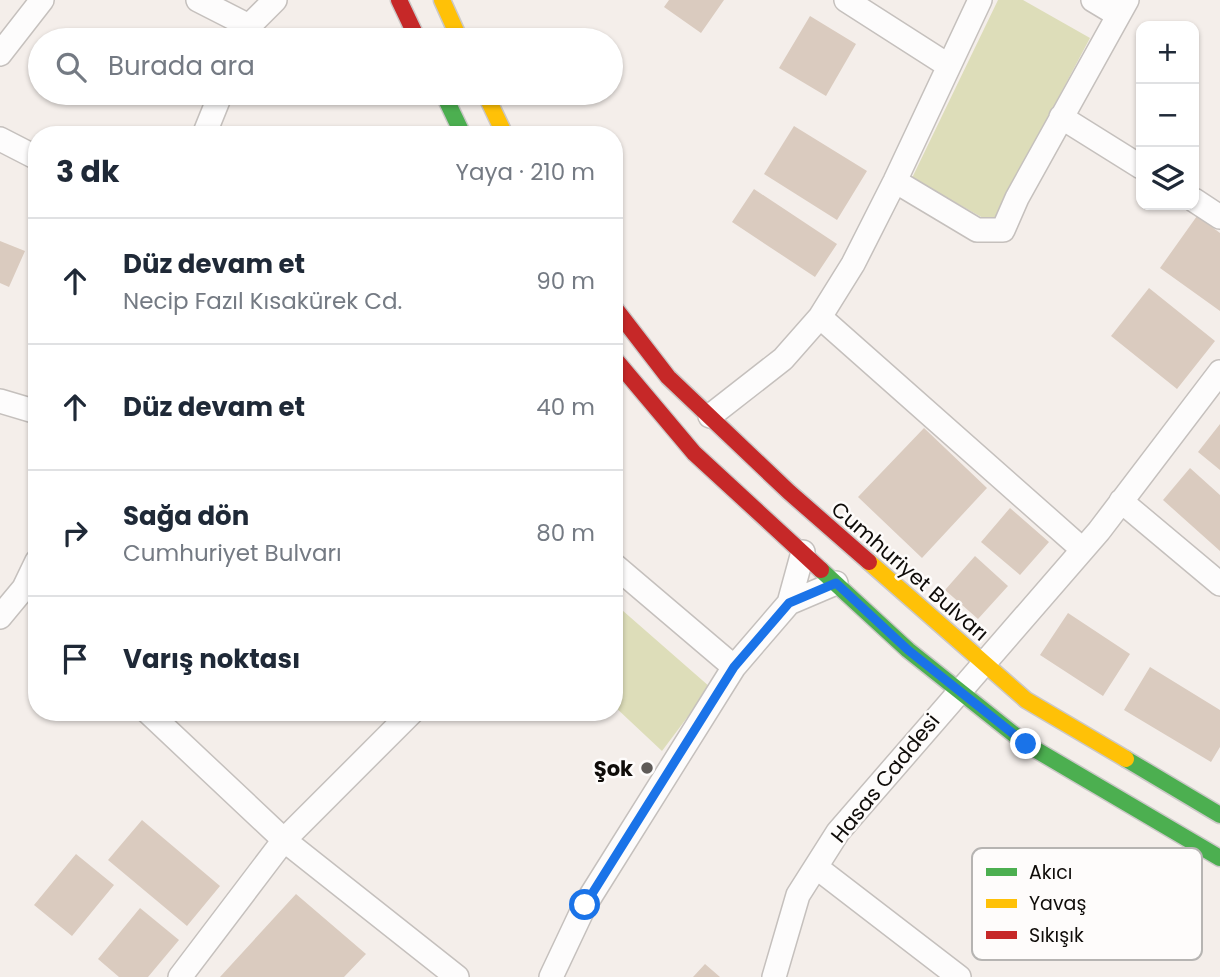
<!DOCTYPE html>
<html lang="tr">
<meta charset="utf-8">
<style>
:root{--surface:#fff;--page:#f2f2f3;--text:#1f2937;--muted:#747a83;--line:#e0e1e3}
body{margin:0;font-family:Poppins,sans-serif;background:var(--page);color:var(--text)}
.controls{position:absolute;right:21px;top:21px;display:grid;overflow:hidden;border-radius:14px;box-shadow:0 2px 5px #0004}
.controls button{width:63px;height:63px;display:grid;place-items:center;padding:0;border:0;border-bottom:2px solid var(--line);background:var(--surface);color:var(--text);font:35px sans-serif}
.stop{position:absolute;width:21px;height:21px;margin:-16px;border:5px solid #1a73e8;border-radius:50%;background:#fff}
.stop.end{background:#1a73e8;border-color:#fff;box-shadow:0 2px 7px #0008}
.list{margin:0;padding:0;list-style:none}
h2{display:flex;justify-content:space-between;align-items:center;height:91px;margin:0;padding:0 28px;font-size:30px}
h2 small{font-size:23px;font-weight:400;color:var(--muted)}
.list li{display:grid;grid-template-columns:46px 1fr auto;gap:21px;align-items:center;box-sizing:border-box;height:126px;padding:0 28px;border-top:2px solid var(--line)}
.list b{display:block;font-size:26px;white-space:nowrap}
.list p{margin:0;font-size:23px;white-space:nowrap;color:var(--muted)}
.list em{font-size:23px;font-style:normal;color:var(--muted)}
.icon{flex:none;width:38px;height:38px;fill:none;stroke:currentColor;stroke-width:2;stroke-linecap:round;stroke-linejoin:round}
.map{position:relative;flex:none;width:1220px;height:977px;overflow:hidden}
.search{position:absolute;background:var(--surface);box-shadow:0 2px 5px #0004;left:28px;top:28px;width:595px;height:77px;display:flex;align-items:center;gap:18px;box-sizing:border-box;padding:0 24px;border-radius:38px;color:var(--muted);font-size:26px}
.panel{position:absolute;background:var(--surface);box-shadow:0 2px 5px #0004;left:28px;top:126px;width:595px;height:595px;border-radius:28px}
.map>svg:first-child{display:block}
</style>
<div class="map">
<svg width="1220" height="977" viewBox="0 0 1220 977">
<rect width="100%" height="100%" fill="#f4eeea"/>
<path fill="#ddddb9" d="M 998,0 L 1023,0 L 1090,38 L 992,223 L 912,178 Z
M 614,603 L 710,687 L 662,751 L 614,706 Z"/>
<path fill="#dacbbf" d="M 669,0 L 724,0 L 701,33 L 664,7 Z
M 810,16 L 856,44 L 826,96 L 779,68 Z
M 794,126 L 867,171 L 837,220 L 764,174 Z
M 754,189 L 837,244 L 815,277 L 732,222 Z
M 1197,216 L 1220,233 L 1220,311 L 1160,268 Z
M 0,241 L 25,251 L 9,287 L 0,283 Z
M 1149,288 L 1215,341 L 1177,389 L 1111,336 Z
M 1220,424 L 1220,470 L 1198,452 Z
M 924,428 L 987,488 L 922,558 L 858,497 Z
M 1190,468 L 1220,495 L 1220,551 L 1163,500 Z
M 1010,508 L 1049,542 L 1020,575 L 981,542 Z
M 975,556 L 1008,586 L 978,619 L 945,590 Z
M 1068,613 L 1130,654 L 1103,696 L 1040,655 Z
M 1150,667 L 1220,710 L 1220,747 L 1211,762 L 1124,710 Z
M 142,820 L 220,886 L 187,926 L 108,860 Z
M 76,854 L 114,885 L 72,936 L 34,905 Z
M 296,894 L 366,954 L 344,977 L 220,977 Z
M 140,908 L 179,940 L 148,977 L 119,977 L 98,959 Z
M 705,964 L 720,977 L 693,977 Z"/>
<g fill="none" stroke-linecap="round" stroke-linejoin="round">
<defs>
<path id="street" d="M 198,0 L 249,26
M 846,0 L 949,66
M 1093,0 L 1118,15
M 244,38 L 249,26 L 275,0
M 0,54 L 42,0
M 1061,117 L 1141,167
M 204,135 L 221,93
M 0,139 L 37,158
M 895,181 L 977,230 L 1003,230 L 1017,198 L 1127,0
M 1194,200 L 1220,217
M 820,317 L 1082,549
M 0,401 L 37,412
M 710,416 L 783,359 L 820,317 L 853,264 L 895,181 L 980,0
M 1121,501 L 1220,584
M 614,565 L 734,667
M 789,603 L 836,583
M 0,617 L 24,588 L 37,561
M 148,712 L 284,840 L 457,977
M 816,867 L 959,977
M 180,977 L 284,840 L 412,712
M 551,977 L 585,905 L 734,667 L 789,603 L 803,552
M 774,977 L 798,895 L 838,832 L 1099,531 L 1220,372"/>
<path id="fast" d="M 443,93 L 463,135
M 821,570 L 908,650 L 1026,744 L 1220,858
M 1126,759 L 1220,815"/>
<path id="slow" d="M 442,0 L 460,40
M 485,93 L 505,135
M 869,562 L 1026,700 L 1126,759"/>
<path id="jam" d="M 399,0 L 418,40
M 614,307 L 668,377 L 789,492 L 869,562
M 614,358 L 694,453 L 821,570"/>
</defs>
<use href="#street" stroke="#c5c0bd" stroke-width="26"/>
<use href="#fast" stroke="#cbc8c7" stroke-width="19"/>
<use href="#slow" stroke="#cbc8c7" stroke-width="19"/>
<use href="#jam" stroke="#cbc8c7" stroke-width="19"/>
<use href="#street" stroke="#fdfcfc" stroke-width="23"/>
<use href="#fast" stroke="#4caf50" stroke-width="16"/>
<use href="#slow" stroke="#ffc107" stroke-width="16"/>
<use href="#jam" stroke="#c62828" stroke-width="16"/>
</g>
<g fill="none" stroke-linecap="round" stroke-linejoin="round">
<path stroke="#1a73e8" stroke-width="9" d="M 585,905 L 734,667 L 789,603 L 836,583 L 908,650 L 1026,744"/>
</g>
<circle fill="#5f5b58" stroke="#fefcfb" stroke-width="2.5" cx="647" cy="768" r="7"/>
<g text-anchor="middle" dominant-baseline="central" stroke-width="5" stroke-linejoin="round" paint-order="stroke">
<g font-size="21" fill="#0f0c09" stroke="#fefcfb">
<text transform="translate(910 571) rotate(41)">Cumhuriyet Bulvarı</text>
<text transform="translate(885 778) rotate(-51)">Hasas Caddesi</text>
</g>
<g font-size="21" font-weight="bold" fill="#0f0c09" stroke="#fefcfb" text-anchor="end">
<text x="633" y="768">Şok</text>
</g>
</g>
<rect x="972" y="848" width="230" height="112" rx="10" fill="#fefcfb" stroke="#b6b4b2" stroke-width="2"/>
<rect x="986" y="868" width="31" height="8" fill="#4caf50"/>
<rect x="986" y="899" width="31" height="9" fill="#ffc107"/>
<rect x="986" y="931" width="31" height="8" fill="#c62828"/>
<g font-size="19" fill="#0f0c09">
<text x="1029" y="879">Akıcı</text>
<text x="1029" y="910">Yavaş</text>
<text x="1029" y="942">Sıkışık</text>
</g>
</svg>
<div class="controls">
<button>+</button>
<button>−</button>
<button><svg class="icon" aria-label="layers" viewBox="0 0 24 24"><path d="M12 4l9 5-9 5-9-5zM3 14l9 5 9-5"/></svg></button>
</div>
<div class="stop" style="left:585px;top:905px"></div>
<div class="stop end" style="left:1026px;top:744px"></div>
<div class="search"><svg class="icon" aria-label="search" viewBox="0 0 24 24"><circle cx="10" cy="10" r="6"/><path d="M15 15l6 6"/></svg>Burada ara</div>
<section class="panel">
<h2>3 dk<small>Yaya · 210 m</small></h2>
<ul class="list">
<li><svg class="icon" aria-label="ahead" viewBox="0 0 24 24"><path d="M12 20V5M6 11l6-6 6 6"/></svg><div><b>Düz devam et</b><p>Necip Fazıl Kısakürek Cd.</p></div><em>90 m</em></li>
<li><svg class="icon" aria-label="ahead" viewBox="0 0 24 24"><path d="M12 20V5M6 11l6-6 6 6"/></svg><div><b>Düz devam et</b></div><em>40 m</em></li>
<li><svg class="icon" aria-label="right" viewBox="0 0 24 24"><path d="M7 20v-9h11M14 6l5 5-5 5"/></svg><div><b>Sağa dön</b><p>Cumhuriyet Bulvarı</p></div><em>80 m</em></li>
<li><svg class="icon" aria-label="arrive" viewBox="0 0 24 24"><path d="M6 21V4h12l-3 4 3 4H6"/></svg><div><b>Varış noktası</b></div></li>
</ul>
</section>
</div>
